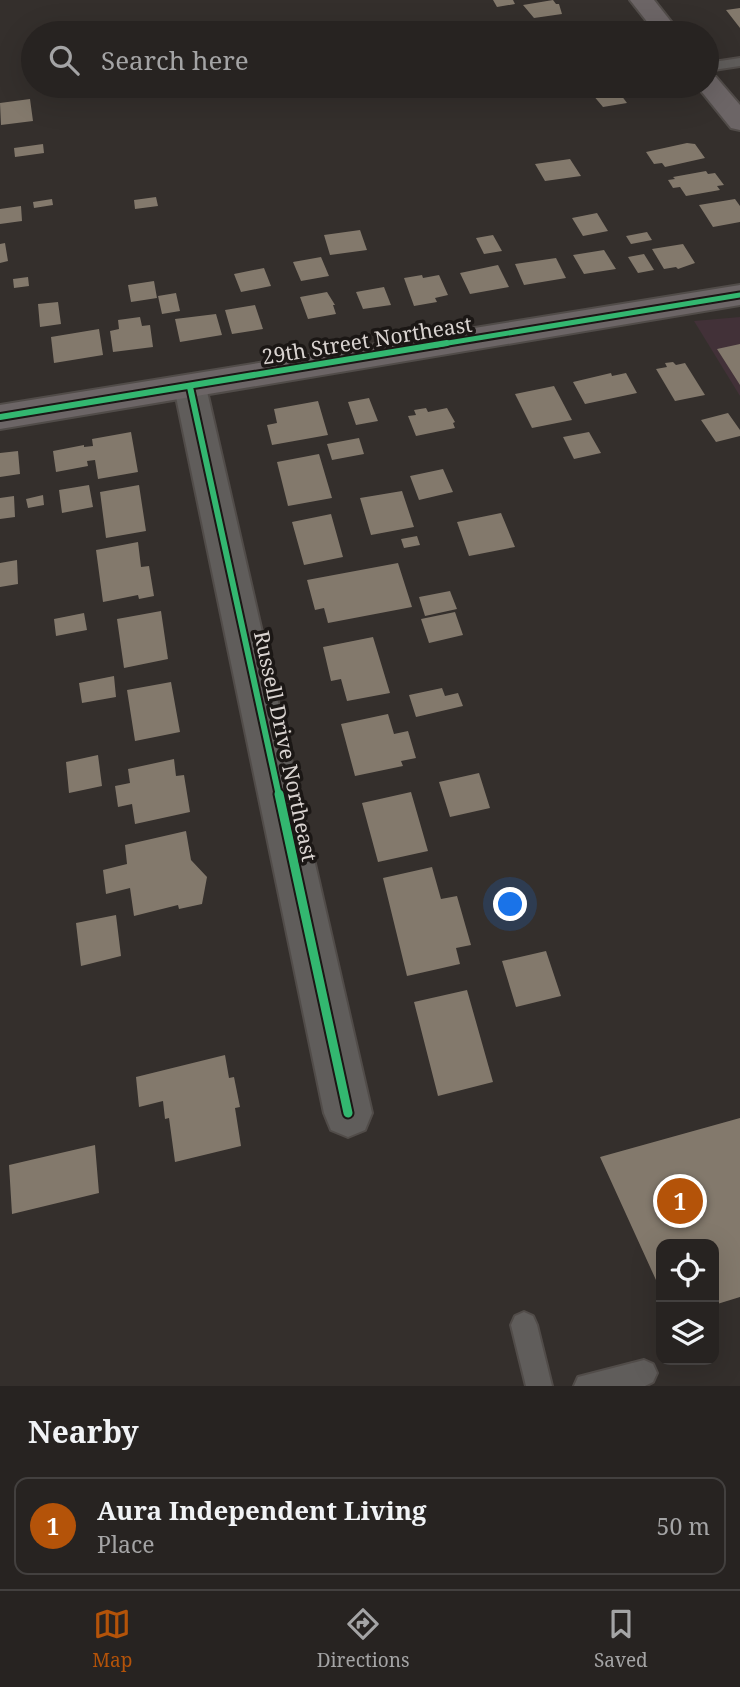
<!DOCTYPE html>
<style>
:root{--surface:#272321;--page:#332f2e;--text:#f1f3f6;--muted:#a4a4a5;--line:#43403f;--accent:#b45309}
body{margin:0;font-family:"Noto Serif",serif;background:var(--page);color:var(--text)}
.controls{position:absolute;right:21px;bottom:21px;display:grid;overflow:hidden;border-radius:14px;box-shadow:0 7px 28px #0002}
.controls button{width:63px;height:63px;display:grid;place-items:center;padding:0;border:0;border-bottom:2px solid var(--line);background:var(--surface);color:var(--text);font:35px sans-serif}
.you{position:absolute;left:511px;top:905px;width:24px;height:24px;margin:-18px;border:5px solid #fff;border-radius:50%;background:#1a73e8;box-shadow:0 0 0 10px #1a73e833}
.badge{display:grid;place-items:center;width:46px;height:46px;border-radius:50%;background:var(--accent);color:#fff;font-size:23px;font-weight:700}
.pin{position:absolute;translate:-50% -50%;border:4px solid #fff;box-shadow:0 2px 7px #0006}
.list{margin:0;padding:0;list-style:none}
h2{display:flex;justify-content:space-between;align-items:center;height:91px;margin:0;padding:0 28px;font-size:30px}
h2 small{font-size:23px;font-weight:400;color:var(--muted)}
.list li{display:grid;grid-template-columns:46px 1fr auto;gap:21px;align-items:center;box-sizing:border-box;height:98px;margin:0 14px 14px;padding:0 14px;border:2px solid var(--line);border-radius:14px}
.list b{display:block;font-size:26px;white-space:nowrap}
.list p{margin:0;font-size:23px;white-space:nowrap;color:var(--muted)}
.list em{font-size:23px;font-style:normal;color:var(--muted)}
.icon{flex:none;width:38px;height:38px;fill:none;stroke:currentColor;stroke-width:2;stroke-linecap:round;stroke-linejoin:round}
.map{position:relative;flex:none;width:740px;height:1386px;overflow:hidden}
.search{position:absolute;background:var(--surface);box-shadow:0 7px 28px #0002;left:21px;right:21px;top:21px;height:77px;display:flex;align-items:center;gap:18px;box-sizing:border-box;padding:0 24px;border-radius:38px;color:var(--muted);font-size:26px}
.sheet{height:203px;background:var(--surface)}
nav{display:flex;justify-content:space-around;align-items:center;box-sizing:border-box;height:98px;border-top:2px solid var(--line);background:var(--surface);font-size:19px;color:var(--muted)}
nav a{display:grid;justify-items:center;gap:4px}
nav .on{color:var(--accent)}
.map>svg:first-child{display:block}
</style>
<div class="map">
<svg width="740" height="1386" viewBox="0 0 740 1386">
<rect width="100%" height="100%" fill="#342f2c"/>
<path fill="#423138" d="M 740,317 L 740,396 L 694,321 Z"/>
<path fill="#83796c" d="M 493,0 L 513,0 L 515,4 L 497,7 Z
M 553,0 L 556,4 L 559,4 L 562,14 L 534,18 L 523,5 Z
M 740,8 L 740,28 L 726,10 Z
M 594,86 L 629,86 L 634,92 L 621,95 L 627,103 L 603,107 L 587,88 Z
M 30,99 L 33,121 L 1,125 L 0,103 Z
M 687,143 L 695,144 L 705,158 L 665,167 L 662,163 L 654,164 L 646,152 Z
M 43,144 L 44,153 L 15,157 L 14,148 Z
M 570,159 L 581,176 L 545,181 L 535,164 Z
M 706,171 L 708,174 L 715,173 L 724,185 L 717,186 L 720,190 L 686,196 L 680,187 L 673,188 L 668,180 L 675,179 L 673,177 Z
M 156,197 L 158,206 L 135,209 L 134,200 Z
M 52,199 L 53,205 L 34,208 L 33,202 Z
M 735,199 L 740,206 L 740,222 L 713,227 L 699,205 Z
M 21,206 L 22,221 L 0,224 L 0,209 Z
M 597,213 L 608,231 L 583,236 L 572,218 Z
M 360,230 L 367,250 L 330,255 L 324,235 Z
M 647,232 L 652,240 L 631,244 L 626,236 Z
M 493,235 L 502,251 L 484,254 L 476,238 Z
M 5,243 L 8,261 L 0,263 L 0,244 Z
M 683,244 L 695,263 L 678,269 L 676,267 L 664,269 L 652,249 Z
M 604,250 L 616,269 L 584,274 L 573,255 Z
M 644,254 L 654,270 L 638,273 L 628,257 Z
M 321,257 L 329,276 L 301,281 L 293,262 Z
M 556,258 L 566,278 L 524,285 L 515,264 Z
M 498,265 L 509,287 L 470,294 L 460,273 Z
M 264,268 L 271,286 L 241,292 L 234,274 Z
M 422,275 L 423,278 L 439,275 L 448,295 L 435,298 L 437,302 L 414,306 L 404,278 Z
M 28,277 L 29,286 L 14,288 L 13,279 Z
M 154,281 L 157,298 L 131,302 L 128,285 Z
M 384,287 L 391,305 L 363,309 L 356,292 Z
M 327,292 L 335,305 L 333,305 L 336,314 L 308,319 L 300,297 Z
M 176,293 L 180,311 L 162,314 L 158,296 Z
M 58,302 L 61,324 L 40,327 L 38,304 Z
M 255,305 L 263,329 L 232,334 L 225,310 Z
M 216,314 L 222,335 L 180,342 L 175,319 Z
M 140,317 L 142,326 L 150,325 L 153,347 L 113,352 L 110,331 L 119,329 L 118,320 Z
M 99,329 L 103,355 L 54,363 L 51,337 Z
M 740,344 L 740,385 L 717,349 Z
M 673,362 L 676,365 L 685,363 L 705,395 L 675,401 L 656,369 L 667,367 L 665,363 Z
M 611,373 L 612,376 L 626,373 L 637,393 L 585,404 L 573,382 Z
M 554,386 L 572,420 L 532,428 L 515,394 Z
M 369,398 L 378,421 L 356,425 L 348,402 Z
M 318,401 L 328,435 L 272,445 L 267,425 L 277,423 L 274,409 Z
M 426,408 L 428,412 L 447,408 L 455,422 L 453,423 L 455,428 L 416,436 L 408,416 L 416,415 L 414,410 Z
M 728,413 L 740,430 L 740,436 L 716,442 L 701,420 Z
M 131,432 L 138,472 L 98,479 L 95,460 L 87,461 L 88,466 L 56,472 L 53,451 L 84,445 L 84,447 L 93,446 L 92,439 Z
M 589,432 L 601,453 L 574,459 L 563,437 Z
M 359,438 L 364,454 L 332,460 L 327,444 Z
M 18,451 L 20,474 L 0,477 L 0,453 Z
M 319,454 L 332,498 L 288,506 L 277,462 Z
M 443,469 L 453,492 L 419,500 L 410,476 Z
M 89,485 L 93,507 L 62,513 L 59,490 Z
M 139,485 L 146,531 L 106,538 L 100,492 Z
M 402,491 L 414,527 L 371,535 L 360,498 Z
M 43,495 L 44,505 L 28,508 L 26,499 Z
M 14,496 L 15,517 L 0,519 L 0,498 Z
M 501,513 L 515,547 L 469,556 L 457,522 Z
M 331,514 L 343,557 L 304,565 L 292,522 Z
M 417,536 L 420,545 L 404,548 L 401,539 Z
M 138,542 L 141,567 L 149,566 L 154,596 L 139,599 L 138,595 L 103,602 L 96,550 Z
M 17,560 L 18,584 L 0,587 L 0,563 Z
M 398,563 L 412,607 L 328,623 L 324,608 L 315,610 L 307,580 Z
M 450,591 L 457,609 L 425,616 L 419,597 Z
M 161,611 L 168,659 L 124,668 L 117,619 Z
M 455,612 L 463,635 L 429,643 L 421,619 Z
M 84,613 L 87,630 L 56,636 L 54,619 Z
M 373,637 L 390,693 L 347,701 L 341,679 L 331,681 L 323,647 Z
M 114,676 L 116,697 L 82,703 L 79,683 Z
M 171,682 L 180,732 L 135,741 L 127,690 Z
M 442,688 L 445,696 L 458,693 L 463,706 L 416,717 L 409,695 Z
M 388,714 L 394,734 L 408,731 L 416,758 L 401,761 L 403,766 L 355,776 L 341,724 Z
M 98,755 L 102,786 L 69,793 L 66,762 Z
M 174,759 L 176,776 L 184,775 L 190,812 L 135,824 L 132,804 L 118,807 L 115,786 L 130,783 L 128,769 Z
M 479,773 L 490,808 L 450,817 L 439,782 Z
M 411,792 L 428,851 L 378,862 L 362,803 Z
M 186,831 L 191,860 L 207,877 L 202,904 L 179,909 L 178,905 L 134,916 L 130,888 L 106,894 L 103,870 L 127,864 L 125,845 Z
M 432,867 L 441,899 L 457,896 L 471,945 L 456,948 L 460,964 L 407,976 L 383,878 Z
M 116,915 L 121,956 L 81,966 L 76,923 Z
M 546,951 L 561,996 L 516,1007 L 502,961 Z
M 467,990 L 493,1082 L 438,1096 L 414,1002 Z
M 225,1055 L 229,1078 L 234,1077 L 240,1107 L 235,1108 L 241,1146 L 175,1162 L 169,1118 L 165,1119 L 163,1101 L 139,1107 L 136,1077 Z
M 740,1118 L 740,1297 L 714,1305 L 714,1244 L 661,1244 L 661,1291 L 600,1157 Z
M 95,1145 L 99,1193 L 12,1214 L 9,1165 Z"/>
<g fill="none" stroke-linecap="round" stroke-linejoin="round">
<defs>
<path id="service" d="M 740,58 L 740,66 L 707,71 L 707,63 Z
M 524,1312 L 533,1316 L 537,1325 L 552,1386 L 526,1386 L 511,1325 L 515,1316 Z
M 644,1360 L 653,1364 L 657,1373 L 653,1382 L 645,1386 L 574,1386 L 578,1377 Z"/>
<path id="minor" d="M 190,376 L 201,379 L 206,387 L 372,1113 L 365,1130 L 348,1137 L 331,1130 L 324,1113 L 174,387 L 179,379 Z"/>
<path id="secondary" d="M 630,0 L 654,0 L 680,33 L 656,33 Z
M 707,74 L 716,77 L 740,105 L 740,130 L 731,128 L 697,86 L 707,86 Z
M 740,285 L 740,305 L 0,429 L 0,405 Z"/>
</defs>
<use href="#service" stroke="#514c49" stroke-width="4"/>
<use href="#minor" stroke="#514c49" stroke-width="4"/>
<use href="#secondary" stroke="#514c49" stroke-width="4"/>
<use href="#service" fill="#605d5b" fill-rule="evenodd"/>
<use href="#minor" fill="#605d5b" fill-rule="evenodd"/>
<use href="#secondary" fill="#6c6566" fill-rule="evenodd"/>
<defs>
<path id="cycleway-far2" d="M 436,345 L 740,295"/>
<path id="cycleway-far1" d="M 190,387 L 279,796
M 0,417 L 447,343"/>
<path id="cycleway" d="M 279,794 L 348,1113"/>
</defs>
<use href="#cycleway-far2" stroke="#1b1715" stroke-width="9"/>
<use href="#cycleway-far1" stroke="#1b1715" stroke-width="10"/>
<use href="#cycleway" stroke="#1b1715" stroke-width="13"/>
<use href="#cycleway-far2" stroke="#33b770" stroke-width="5"/>
<use href="#cycleway-far1" stroke="#33b770" stroke-width="6"/>
<use href="#cycleway" stroke="#33b770" stroke-width="9"/>
</g>
<g text-anchor="middle" dominant-baseline="central" stroke-width="7" stroke-linejoin="round" paint-order="stroke">
<g font-size="21" fill="#d9d3d0" stroke="#1b1715">
<text transform="translate(367 340) rotate(-9)">29th Street Northeast</text>
<text transform="translate(286 746) rotate(78)">Russell Drive Northeast</text>
</g>
</g>
</svg>
<div class="controls">
<button><svg class="icon" aria-label="locate" viewBox="0 0 24 24"><circle cx="12" cy="12" r="6"/><path d="M12 2v4M12 18v4M2 12h4M18 12h4"/></svg></button>
<button><svg class="icon" aria-label="layers" viewBox="0 0 24 24"><path d="M12 4l9 5-9 5-9-5zM3 14l9 5 9-5"/></svg></button>
</div>
<div class="you"></div>
<div class="pin badge" style="left:680px;top:1201px">1</div>
<div class="search"><svg class="icon" aria-label="search" viewBox="0 0 24 24"><circle cx="10" cy="10" r="6"/><path d="M15 15l6 6"/></svg>Search here</div>
</div>
<section class="sheet">
<h2>Nearby<small></small></h2>
<ul class="list">
<li><span class="badge">1</span><div><b>Aura Independent Living</b><p>Place</p></div><em>50 m</em></li>
</ul>
</section>
<nav>
<a class="on"><svg class="icon" aria-label="map" viewBox="0 0 24 24"><path d="M3 6l6-2 6 2 6-2v14l-6 2-6-2-6 2zM9 4v14M15 6v14"/></svg>Map</a>
<a><svg class="icon" aria-label="directions" viewBox="0 0 24 24"><path d="M12 3l9 9-9 9-9-9zM9 14v-3h6M13 9l2 2-2 2"/></svg>Directions</a>
<a><svg class="icon" aria-label="saved" viewBox="0 0 24 24"><path d="M7 4h10v16l-5-4-5 4z"/></svg>Saved</a>
</nav>
